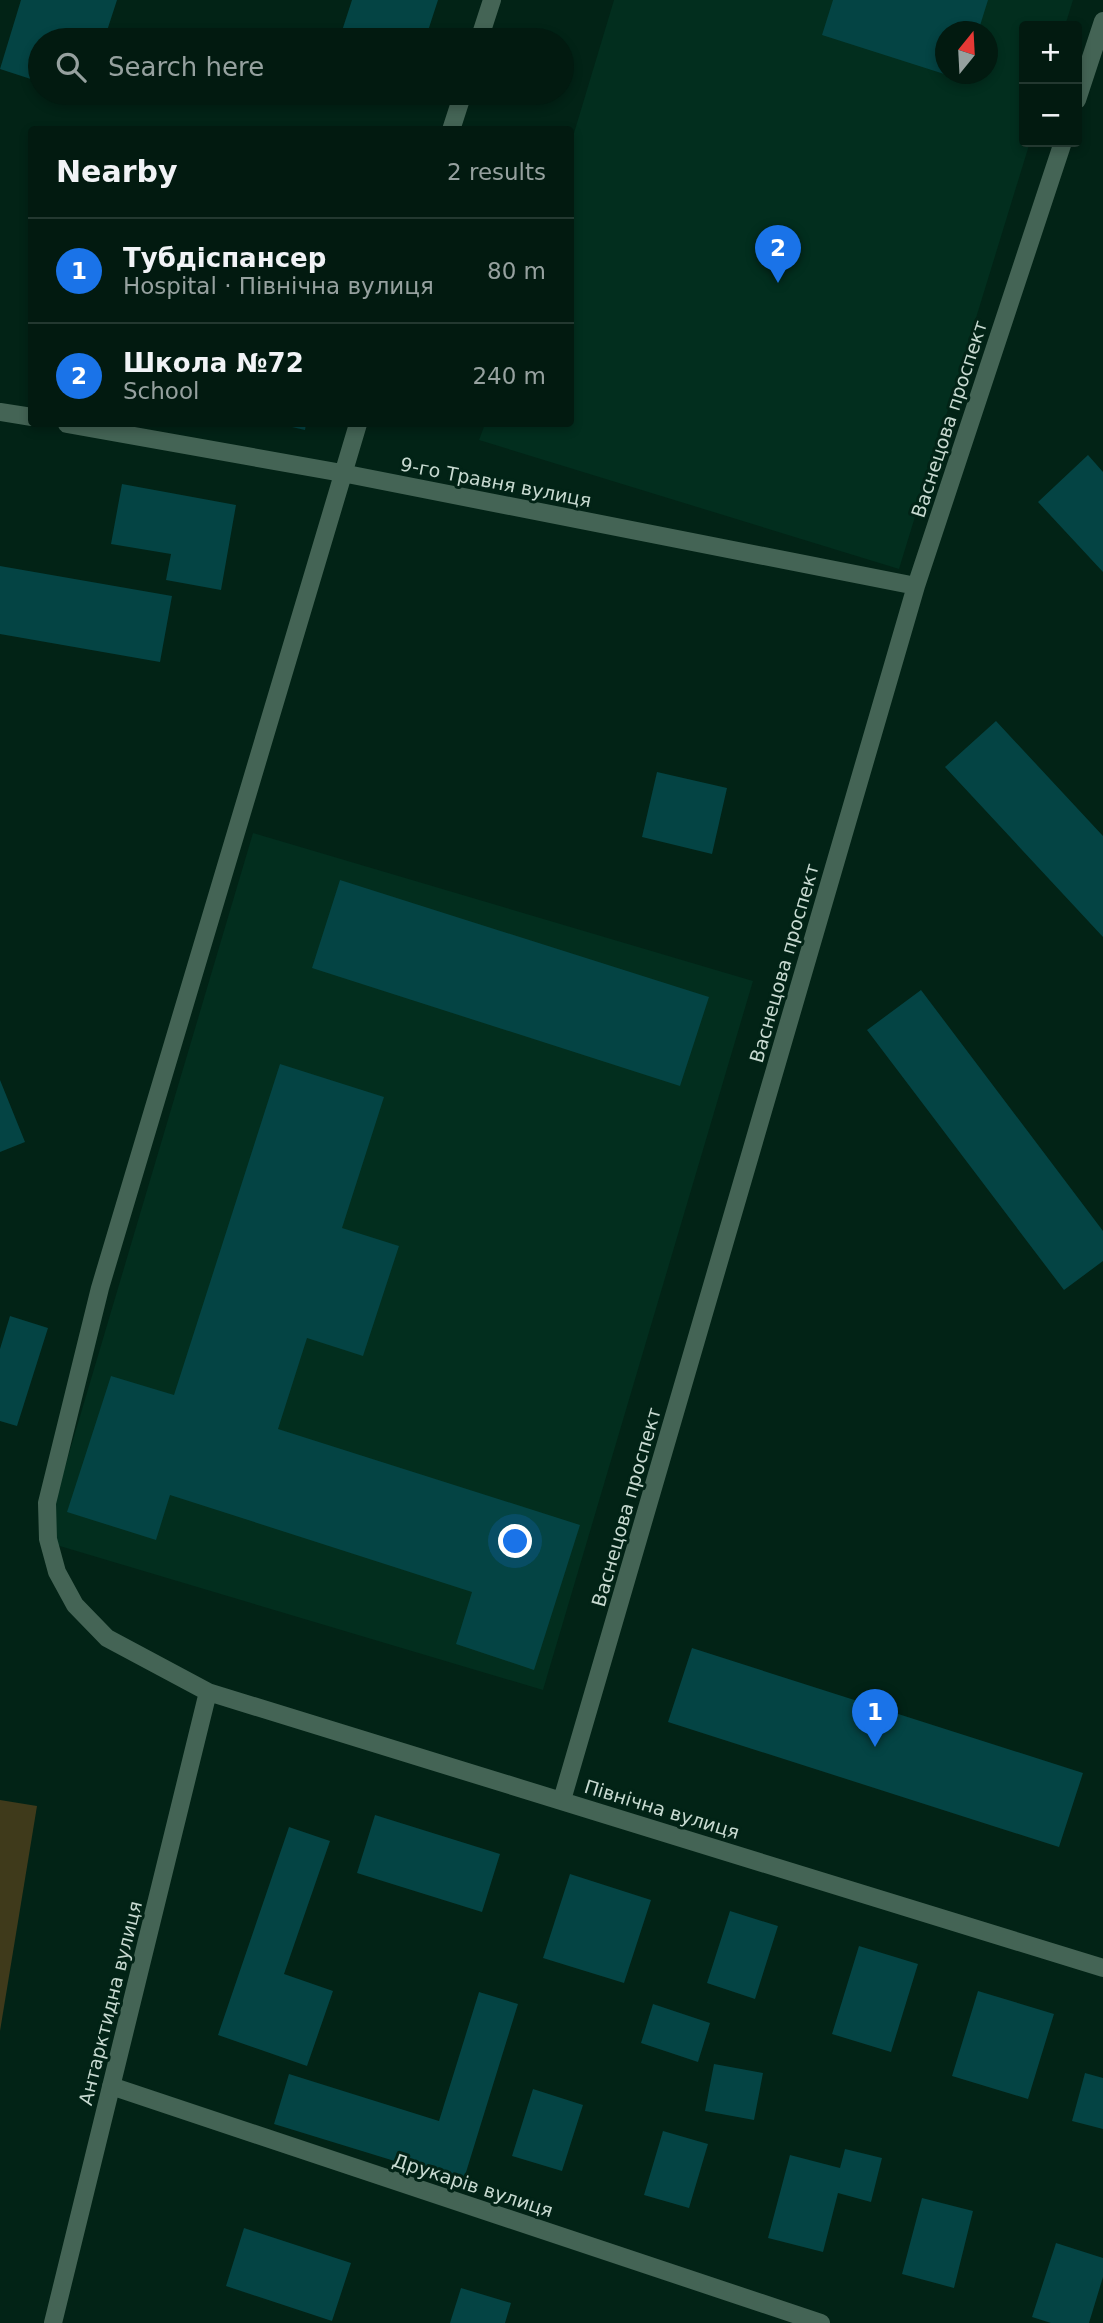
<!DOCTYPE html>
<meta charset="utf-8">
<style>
:root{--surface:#021a10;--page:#0c2319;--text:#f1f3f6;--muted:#96a19f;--line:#233830;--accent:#1a73e8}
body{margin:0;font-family:"DejaVu Sans",sans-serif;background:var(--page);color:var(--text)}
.controls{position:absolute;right:21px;top:21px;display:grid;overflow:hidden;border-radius:7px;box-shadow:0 4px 10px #0003}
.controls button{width:63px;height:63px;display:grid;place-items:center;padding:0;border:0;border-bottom:2px solid var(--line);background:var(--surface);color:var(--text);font:35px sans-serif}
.compass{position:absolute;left:935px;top:21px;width:63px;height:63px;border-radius:50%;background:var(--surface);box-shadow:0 4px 10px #0003;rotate:18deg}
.you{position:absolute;left:516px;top:1542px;width:24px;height:24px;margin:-18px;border:5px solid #fff;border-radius:50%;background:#1a73e8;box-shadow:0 0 0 10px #1a73e833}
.badge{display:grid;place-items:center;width:46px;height:46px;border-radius:50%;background:var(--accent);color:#fff;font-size:23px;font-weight:700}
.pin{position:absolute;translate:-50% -58px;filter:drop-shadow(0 2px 4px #0008)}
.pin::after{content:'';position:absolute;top:37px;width:24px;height:21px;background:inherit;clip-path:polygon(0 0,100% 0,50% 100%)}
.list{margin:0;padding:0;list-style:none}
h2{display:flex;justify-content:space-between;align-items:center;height:91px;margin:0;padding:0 28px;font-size:30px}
h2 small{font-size:23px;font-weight:400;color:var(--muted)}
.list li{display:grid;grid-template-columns:46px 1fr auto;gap:21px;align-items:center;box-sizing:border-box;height:105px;padding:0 28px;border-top:2px solid var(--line)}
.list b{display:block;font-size:26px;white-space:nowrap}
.list p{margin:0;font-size:23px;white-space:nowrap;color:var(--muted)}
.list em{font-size:23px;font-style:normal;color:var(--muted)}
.icon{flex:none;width:38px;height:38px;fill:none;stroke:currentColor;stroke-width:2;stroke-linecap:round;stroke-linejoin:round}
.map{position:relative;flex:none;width:1103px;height:2323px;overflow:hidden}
.search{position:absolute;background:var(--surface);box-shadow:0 4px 10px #0003;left:28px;top:28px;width:546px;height:77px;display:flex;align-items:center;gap:18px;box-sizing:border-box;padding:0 24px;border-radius:38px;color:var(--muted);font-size:26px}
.panel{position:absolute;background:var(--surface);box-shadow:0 4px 10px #0003;left:28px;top:126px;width:546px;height:301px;border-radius:7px}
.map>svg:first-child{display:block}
</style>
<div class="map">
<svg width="1103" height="2323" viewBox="0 0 1103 2323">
<rect width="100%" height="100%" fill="#022316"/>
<path fill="#022e1e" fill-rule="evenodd" d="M 614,0 L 1073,0 L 1065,26 L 1024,26 L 1024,142 L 1030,142 L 899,569 L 479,440 L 485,424 L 570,424 L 571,143 ZM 946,32 L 988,32 L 988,74 L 946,74 Z
M 253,833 L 753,981 L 543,1690 L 43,1541 Z"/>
<path fill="#3f3a1b" d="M 0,1800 L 37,1806 L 0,2031 Z"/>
<path fill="#044444" d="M 21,0 L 117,0 L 104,40 L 40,40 L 40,82 L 0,69 Z
M 352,0 L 438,0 L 425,40 L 339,40 Z
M 833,0 L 988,0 L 978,32 L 946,32 L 946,74 L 965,74 L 963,80 L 822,35 Z
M 279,424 L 306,424 L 305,430 Z
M 1088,455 L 1103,472 L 1103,572 L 1038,502 Z
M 122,484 L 236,505 L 221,590 L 166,580 L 171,554 L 111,544 Z
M 0,566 L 172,596 L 160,662 L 0,634 Z
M 996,721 L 1103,836 L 1103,937 L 945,767 Z
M 657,772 L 727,788 L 712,854 L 642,837 Z
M 340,880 L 709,997 L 680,1086 L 312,968 Z
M 921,990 L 1103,1231 L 1103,1261 L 1064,1290 L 867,1030 Z
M 280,1064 L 384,1097 L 342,1228 L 399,1246 L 363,1356 L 307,1338 L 278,1429 L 580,1525 L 534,1670 L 456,1644 L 472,1592 L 170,1495 L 156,1540 L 67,1512 L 111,1376 L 174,1395 Z
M 0,1080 L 25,1142 L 0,1152 Z
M 10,1316 L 48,1328 L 17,1426 L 0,1421 L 0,1349 Z
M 692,1648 L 1083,1773 L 1059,1847 L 668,1722 Z
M 375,1815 L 500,1854 L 482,1912 L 357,1873 Z
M 289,1827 L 330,1841 L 284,1974 L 333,1991 L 307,2066 L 218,2035 Z
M 570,1874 L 651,1900 L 624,1983 L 543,1958 Z
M 730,1911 L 778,1926 L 755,1999 L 707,1983 Z
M 859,1946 L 918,1964 L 891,2052 L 832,2034 Z
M 978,1991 L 1054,2014 L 1028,2099 L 952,2076 Z
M 479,1992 L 518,2004 L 463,2182 L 274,2124 L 289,2074 L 439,2121 Z
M 653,2004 L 710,2023 L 698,2062 L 641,2043 Z
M 714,2064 L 763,2073 L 754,2120 L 705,2111 Z
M 1085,2073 L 1103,2078 L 1103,2129 L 1072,2121 Z
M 533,2089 L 583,2105 L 562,2171 L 512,2156 Z
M 663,2131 L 708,2144 L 689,2208 L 644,2195 Z
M 845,2149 L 882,2158 L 871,2202 L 838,2193 L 823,2252 L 768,2238 L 790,2155 L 840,2168 Z
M 922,2198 L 973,2211 L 954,2288 L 902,2274 Z
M 244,2228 L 351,2263 L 332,2321 L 226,2286 Z
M 1056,2243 L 1103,2258 L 1103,2277 L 1089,2323 L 1051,2323 L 1032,2317 Z
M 461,2288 L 511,2303 L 505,2323 L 450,2323 Z"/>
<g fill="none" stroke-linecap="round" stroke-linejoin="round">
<path stroke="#446455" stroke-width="18" d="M 479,40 L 492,0
M 1077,100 L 1103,21
M 451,130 L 463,93
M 0,412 L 32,417
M 67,424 L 342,473 L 916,586
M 358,424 L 100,1288 L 47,1503 L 48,1539 L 57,1572 L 75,1605 L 107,1638 L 208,1692 L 1103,1968
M 562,1800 L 916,586 L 1063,142
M 111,2086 L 821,2323
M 53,2323 L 208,1692"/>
</g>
<g text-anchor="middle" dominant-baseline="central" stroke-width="6" stroke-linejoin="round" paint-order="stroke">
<g font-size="19" fill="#c8dad1" stroke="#022316">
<text transform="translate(949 419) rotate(-72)">Васнецова проспект</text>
<text transform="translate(496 482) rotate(11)">9-го Травня вулиця</text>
<text transform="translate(784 963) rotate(-74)">Васнецова проспект</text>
<text transform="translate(626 1507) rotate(-74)">Васнецова проспект</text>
<text transform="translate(662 1809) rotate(17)">Північна вулиця</text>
<text transform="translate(110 2003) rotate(-76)">Антарктидна вулиця</text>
<text transform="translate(473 2185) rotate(18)">Друкарів вулиця</text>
</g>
</g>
</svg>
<div class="controls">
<button>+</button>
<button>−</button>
</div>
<svg class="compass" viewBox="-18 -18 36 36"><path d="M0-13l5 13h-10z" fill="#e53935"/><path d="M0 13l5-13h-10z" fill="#96a19f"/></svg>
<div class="you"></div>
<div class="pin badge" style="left:875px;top:1747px">1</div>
<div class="pin badge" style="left:778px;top:283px">2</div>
<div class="search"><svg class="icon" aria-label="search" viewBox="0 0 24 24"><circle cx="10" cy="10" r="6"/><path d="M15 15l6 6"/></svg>Search here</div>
<section class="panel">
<h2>Nearby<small>2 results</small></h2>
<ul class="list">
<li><span class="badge">1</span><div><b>Тубдіспансер</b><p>Hospital · Північна вулиця</p></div><em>80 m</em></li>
<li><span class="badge">2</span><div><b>Школа №72</b><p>School</p></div><em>240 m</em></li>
</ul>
</section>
</div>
